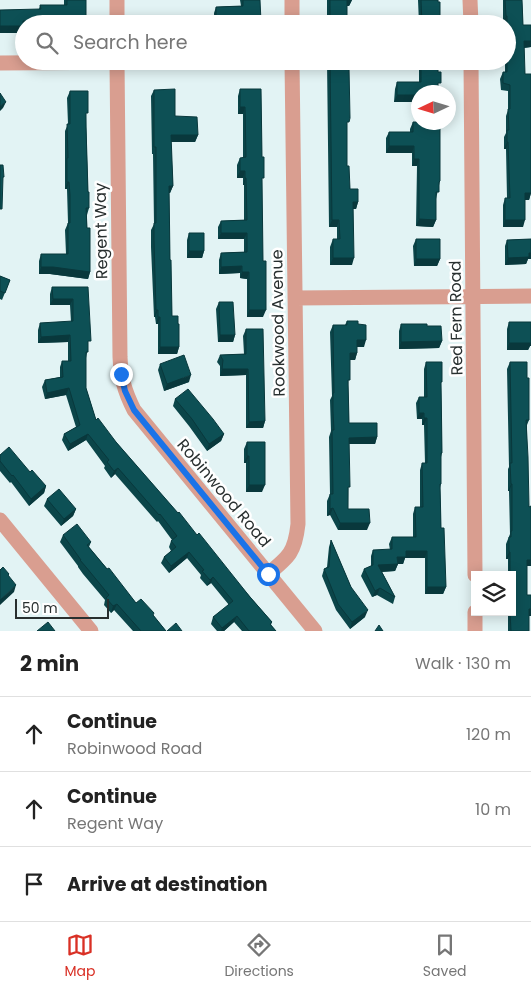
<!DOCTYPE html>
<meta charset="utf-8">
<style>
:root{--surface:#fff;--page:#f6f6f6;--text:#222;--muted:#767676;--line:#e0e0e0;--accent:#d93025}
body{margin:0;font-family:Poppins,sans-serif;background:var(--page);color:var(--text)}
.controls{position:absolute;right:15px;bottom:15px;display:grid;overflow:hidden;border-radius:0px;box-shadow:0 2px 12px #0003}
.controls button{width:45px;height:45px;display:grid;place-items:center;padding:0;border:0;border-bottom:1px solid var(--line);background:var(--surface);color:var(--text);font:25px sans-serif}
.compass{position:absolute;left:411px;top:85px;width:45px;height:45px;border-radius:50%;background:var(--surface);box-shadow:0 2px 12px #0003;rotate:266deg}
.scale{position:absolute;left:15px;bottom:12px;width:94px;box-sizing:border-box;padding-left:5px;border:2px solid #282f2f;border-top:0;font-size:14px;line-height:18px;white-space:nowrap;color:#282f2f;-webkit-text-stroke:4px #fff;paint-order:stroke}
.stop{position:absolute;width:15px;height:15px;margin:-11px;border:4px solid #1a73e8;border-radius:50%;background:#fff}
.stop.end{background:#1a73e8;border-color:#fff;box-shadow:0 1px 5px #0008}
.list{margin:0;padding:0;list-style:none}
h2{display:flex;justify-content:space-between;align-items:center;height:65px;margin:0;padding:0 20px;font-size:21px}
h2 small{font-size:16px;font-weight:400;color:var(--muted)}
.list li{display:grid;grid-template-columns:32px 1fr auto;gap:15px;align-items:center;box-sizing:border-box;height:75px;padding:0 20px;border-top:1px solid var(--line)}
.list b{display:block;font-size:19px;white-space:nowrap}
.list p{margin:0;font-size:16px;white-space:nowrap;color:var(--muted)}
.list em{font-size:16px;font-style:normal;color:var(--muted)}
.icon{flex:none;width:28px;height:28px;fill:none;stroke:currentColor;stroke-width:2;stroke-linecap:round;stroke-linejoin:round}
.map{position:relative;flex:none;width:531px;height:631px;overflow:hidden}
.search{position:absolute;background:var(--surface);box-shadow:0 2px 12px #0003;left:15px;right:15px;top:15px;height:55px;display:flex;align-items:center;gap:12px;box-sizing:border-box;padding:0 18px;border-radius:28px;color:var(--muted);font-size:19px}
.sheet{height:290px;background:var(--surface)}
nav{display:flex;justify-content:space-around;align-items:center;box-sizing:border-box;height:70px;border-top:1px solid var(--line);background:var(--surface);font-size:14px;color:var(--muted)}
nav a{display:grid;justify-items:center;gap:2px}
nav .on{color:var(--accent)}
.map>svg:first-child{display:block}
</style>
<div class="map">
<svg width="531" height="631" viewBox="0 0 531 631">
<rect width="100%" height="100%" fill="#e2f3f4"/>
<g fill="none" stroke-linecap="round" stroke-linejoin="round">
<path stroke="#d99e90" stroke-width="15" d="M 117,0 L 117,24
M 292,0 L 292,24
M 470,0 L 471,24
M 117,61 L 120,357 C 121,378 124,390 134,410 L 315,631
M 471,61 L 475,575
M 0,63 L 274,61
M 295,298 L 531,296
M 0,520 L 91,631
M 268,574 C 289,557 295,552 298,524 L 292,61
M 475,612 L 475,631"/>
</g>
<path fill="#0b4549" d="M 64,0 L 86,0 L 86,24 L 24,24 L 24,28 L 22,28 L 21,33 L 0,33 L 39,9 L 40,5 L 64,5 Z
M 240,0 L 260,0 L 260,24 L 214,24 L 214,13 L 216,7 L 241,6 Z
M 327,0 L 352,0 L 349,6 L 347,6 L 347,24 L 327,24 Z
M 418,0 L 438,0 L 440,24 L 419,24 Z
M 503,0 L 522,0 L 523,25 L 531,25 L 531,47 L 524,48 L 524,63 L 531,193 L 529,200 L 525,200 L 523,227 L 503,227 L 503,205 L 505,198 L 507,198 L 506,149 L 504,149 L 504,137 L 506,133 L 506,116 L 508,110 L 508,91 L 501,90 L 500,79 L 503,72 L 505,72 L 505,61 L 507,61 L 507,24 L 504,24 L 504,23 L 503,23 Z
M 327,61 L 347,61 L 347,166 L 350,189 L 358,202 L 356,209 L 353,209 L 352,265 L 330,265 L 330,247 L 333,239 L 337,239 L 337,227 L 329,227 Z
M 408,61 L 438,61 L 418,92 L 418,122 L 440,181 L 436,199 L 436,220 L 433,227 L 416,226 L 417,166 L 412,166 L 412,153 L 386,153 L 386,138 L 389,132 L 410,132 L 410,129 L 413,122 L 416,122 L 417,102 L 394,102 L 395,89 L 397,82 L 419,82 L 419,67 L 408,68 Z
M 240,89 L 261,89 L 263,317 L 247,317 L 247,279 L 240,278 L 240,273 L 219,274 L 219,260 L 221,253 L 244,252 L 244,239 L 218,239 L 218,227 L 221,221 L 244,220 L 244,185 L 243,185 L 243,178 L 237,178 L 237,165 L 240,158 L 243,158 L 243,114 L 238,114 L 238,96 Z
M 154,90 L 175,116 L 198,135 L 195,142 L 171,142 L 173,186 L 170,193 L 169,193 L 170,260 L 172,316 L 178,324 L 179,347 L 177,354 L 158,354 L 158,324 L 156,324 L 155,317 L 154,317 L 151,247 L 151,230 L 154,224 L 153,154 L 152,154 L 151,96 Z
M 70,91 L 86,117 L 88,192 L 89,208 L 87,215 L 87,228 L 90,272 L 88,279 L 50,274 L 39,274 L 39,261 L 41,254 L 66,254 L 65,230 L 68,223 L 67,189 L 65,189 L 65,131 L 68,124 L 67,98 Z
M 189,233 L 204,251 L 202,258 L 187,258 L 187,240 Z
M 416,239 L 440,259 L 437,266 L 414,266 L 413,246 Z
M 531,239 L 531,259 L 528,259 L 526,264 L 505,265 L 505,246 L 507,240 Z
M 0,276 L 10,280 L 2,300 L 0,299 Z
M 52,287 L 88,287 L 88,348 L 86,358 L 86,388 L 96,420 L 116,442 L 272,622 L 271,625 L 276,631 L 242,631 L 234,622 L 224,631 L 217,631 L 211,624 L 213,617 L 229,605 L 211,583 L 207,586 L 200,578 L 201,575 L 187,558 L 169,573 L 161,563 L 164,557 L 171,551 L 169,547 L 171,541 L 172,540 L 158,521 L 157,522 L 115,474 L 111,478 L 104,468 L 105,466 L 86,440 L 68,451 L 62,440 L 64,434 L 76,427 L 66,395 L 45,399 L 42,387 L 45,380 L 60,377 L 60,367 L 62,361 L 68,361 L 68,342 L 38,343 L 38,330 L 40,323 L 71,322 L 70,305 L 50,305 L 50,294 Z
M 219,302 L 235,335 L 233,342 L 218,342 L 216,309 Z
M 347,321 L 358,324 L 364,347 L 357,347 L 357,353 L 355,360 L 350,360 L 348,385 L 349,423 L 377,437 L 375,444 L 349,444 L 348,509 L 367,530 L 338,530 L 330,515 L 327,516 L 327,501 L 330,494 L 329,437 L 331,431 L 330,400 L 332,396 L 330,332 L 333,325 L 345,325 Z
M 509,322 L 531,325 L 531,346 L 530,346 L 528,350 L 507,350 L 507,329 Z
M 401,324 L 427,326 L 442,341 L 439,348 L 399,349 L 399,331 Z
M 246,329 L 265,421 L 263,428 L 246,428 L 246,375 L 220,376 L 220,366 L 217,362 L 220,355 L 244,354 L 243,336 Z
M 426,362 L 441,386 L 442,453 L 441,457 L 441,484 L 440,488 L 441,528 L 446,587 L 443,594 L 425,594 L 425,558 L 405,558 L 403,564 L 398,564 L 395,571 L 382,572 L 395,597 L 393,604 L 377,595 L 372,597 L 361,576 L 364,569 L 371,566 L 371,556 L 373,550 L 390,550 L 389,544 L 392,537 L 413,537 L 413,514 L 415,507 L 420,507 L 420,470 L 422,463 L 425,463 L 424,425 L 422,425 L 422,419 L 417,419 L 416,403 L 419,397 L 424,397 L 424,369 Z
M 510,362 L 529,420 L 527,425 L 527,595 L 529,616 L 529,631 L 508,631 L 508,612 L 512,612 L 512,575 L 508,575 L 508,559 L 506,559 L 506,544 L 510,534 L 509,491 L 508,491 L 508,469 L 509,467 L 507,369 Z
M 160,364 L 189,382 L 164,391 L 158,370 Z
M 175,399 L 224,434 L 221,441 L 207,451 L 189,426 L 173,406 Z
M 247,442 L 262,492 L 246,492 L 246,463 L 244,463 L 244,449 Z
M 0,455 L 30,472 L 46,486 L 44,493 L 29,506 L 11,482 L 10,483 L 0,471 Z
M 47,499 L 76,509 L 73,516 L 61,526 L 44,506 Z
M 63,535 L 91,542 L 89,547 L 136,603 L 153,615 L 166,631 L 133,631 L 114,610 L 111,613 L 104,605 L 105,600 L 83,574 L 78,567 L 78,566 L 60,542 Z
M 331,540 L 351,587 L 365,617 L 350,629 L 336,610 L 322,576 L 324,569 L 327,567 L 329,547 Z"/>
<path fill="#09383c" d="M 346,0 L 352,0 L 349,6 L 344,6 Z
M 506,16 L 507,16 L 504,23 L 503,23 Z
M 69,20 L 68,24 L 24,24 L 24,28 L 22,28 L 21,33 L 0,33 L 0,26 L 23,21 Z
M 216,21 L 261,22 L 260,24 L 215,24 Z
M 69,22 L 86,22 L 86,24 L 69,24 Z
M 524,41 L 531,41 L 531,47 L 522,48 Z
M 410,61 L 421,61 L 419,67 L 408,68 Z
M 397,95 L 418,95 L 418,98 L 417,102 L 394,102 Z
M 6,102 L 3,108 L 0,111 L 0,106 Z
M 240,107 L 245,107 L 243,114 L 238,114 Z
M 171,135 L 198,135 L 195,142 L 169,142 Z
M 507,142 L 508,142 L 506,149 L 504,149 Z
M 389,146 L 414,146 L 412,153 L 386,153 Z
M 414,159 L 419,159 L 417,166 L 412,166 Z
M 240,171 L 245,171 L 243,178 L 237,178 Z
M 245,178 L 246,178 L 244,185 L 243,185 Z
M 67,182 L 69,182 L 67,189 L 65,189 Z
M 169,186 L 173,186 L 170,193 L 167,193 Z
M 525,193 L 531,193 L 529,200 L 522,200 Z
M 353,202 L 358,202 L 356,209 L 350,209 Z
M 419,219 L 436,220 L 433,227 L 416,226 Z
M 332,220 L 339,220 L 337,227 L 329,227 Z
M 505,220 L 525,220 L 523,227 L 503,227 Z
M 221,233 L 247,233 L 244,239 L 218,239 Z
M 189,251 L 204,251 L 202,258 L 187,258 Z
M 529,253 L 531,253 L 531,259 L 528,259 L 526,264 L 505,265 L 508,258 Z
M 333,258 L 354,258 L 352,265 L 330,265 Z
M 416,259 L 440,259 L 437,266 L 414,266 Z
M 242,266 L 240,273 L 219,274 L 221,267 Z
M 41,267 L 53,267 L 90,272 L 88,279 L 50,274 L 39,274 Z
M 242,272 L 249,272 L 247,279 L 240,278 Z
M 53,299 L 73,299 L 70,305 L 50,305 Z
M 156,310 L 158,310 L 155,317 L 154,317 Z
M 249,310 L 266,310 L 263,317 L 247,317 Z
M 158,317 L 160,317 L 158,324 L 156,324 Z
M 70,335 L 68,342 L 38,343 L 41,337 Z
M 220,335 L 235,335 L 233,342 L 218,342 Z
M 531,339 L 531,346 L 530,346 L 528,350 L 507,350 L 509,343 Z
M 357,340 L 366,340 L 364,347 L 354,347 Z
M 442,341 L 439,348 L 399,349 L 401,342 Z
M 160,347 L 179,347 L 177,354 L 158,354 Z
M 350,353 L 357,353 L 355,360 L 348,360 Z
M 222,369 L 248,369 L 246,375 L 220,376 Z
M 191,375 L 189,382 L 164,391 L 167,384 Z
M 69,388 L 66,395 L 45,399 L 47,393 Z
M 419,413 L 424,413 L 422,419 L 417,419 Z
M 424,418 L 427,418 L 424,425 L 422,425 Z
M 265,421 L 263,428 L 246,428 L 249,422 Z
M 88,434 L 86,440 L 68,451 L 70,444 Z
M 224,434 L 221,441 L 207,451 L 209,444 Z
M 377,437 L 375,444 L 347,444 L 349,438 Z
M 247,456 L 249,456 L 246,463 L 244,463 Z
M 118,468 L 115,474 L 111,478 L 114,471 Z
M 511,484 L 512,484 L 509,491 L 508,491 Z
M 249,485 L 265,485 L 262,492 L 246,492 Z
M 46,486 L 44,493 L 29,506 L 31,499 Z
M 333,508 L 330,515 L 327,516 L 330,509 Z
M 76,509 L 73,516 L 61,526 L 64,519 Z
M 340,523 L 370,523 L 367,530 L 338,530 Z
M 406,551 L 427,551 L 425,558 L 405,558 L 403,564 L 395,564 L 397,557 Z
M 189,552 L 187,558 L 169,573 L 171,566 Z
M 509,552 L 510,552 L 508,559 L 506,559 Z
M 527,560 L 531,560 L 531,566 L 524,566 Z
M 398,564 L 395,571 L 376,572 L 378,565 Z
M 213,577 L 211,583 L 207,586 L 210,580 Z
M 16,585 L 14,592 L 0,605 L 0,600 Z
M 427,587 L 446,587 L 443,594 L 425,594 Z
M 380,588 L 377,595 L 372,597 L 375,591 Z
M 117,604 L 114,610 L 111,613 L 113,606 Z
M 529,609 L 531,609 L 531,616 L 527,616 Z
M 368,610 L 365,617 L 350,629 L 352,622 Z
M 237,616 L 234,622 L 224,631 L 221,631 L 222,628 Z"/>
<path fill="#0d5055" stroke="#09383c" d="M 67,0 L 86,0 L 86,22 L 69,22 L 69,20 L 23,21 L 23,26 L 0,26 L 0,10 L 41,9 L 40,5 L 67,5 Z
M 243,0 L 260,0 L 261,22 L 216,21 L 216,7 L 243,6 Z
M 330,0 L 347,0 L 347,24 L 330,24 Z
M 421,0 L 438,0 L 438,2 L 440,2 L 440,24 L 422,24 Z
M 505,0 L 522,0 L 523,25 L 531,25 L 531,41 L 524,41 L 525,74 L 531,74 L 531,193 L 525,193 L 525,220 L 505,220 L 505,198 L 510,198 L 508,142 L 507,142 L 507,130 L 509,130 L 508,109 L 510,109 L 510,85 L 503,83 L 503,72 L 507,72 L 507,16 L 506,16 Z
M 330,61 L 347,61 L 347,68 L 349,68 L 350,118 L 349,122 L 347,122 L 347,166 L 349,166 L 350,189 L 358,189 L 358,202 L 353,202 L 354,258 L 333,258 L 333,239 L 340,239 L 339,220 L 332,220 Z
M 421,61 L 438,61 L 438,72 L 441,72 L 441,83 L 438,83 L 438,92 L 418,92 L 418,95 L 397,95 L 397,82 L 421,82 Z
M 175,89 L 175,116 L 197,117 L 198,135 L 171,135 L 173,186 L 169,186 L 170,260 L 171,260 L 172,316 L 178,316 L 178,324 L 179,324 L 179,347 L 160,347 L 160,317 L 158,317 L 158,310 L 156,310 L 154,240 L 154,223 L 156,223 L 156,147 L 154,147 L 154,90 Z
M 240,89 L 261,89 L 262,157 L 264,157 L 264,178 L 262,178 L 263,261 L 266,261 L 266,310 L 249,310 L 249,272 L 242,272 L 242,266 L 221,267 L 221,253 L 247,252 L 247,233 L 221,233 L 221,221 L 247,220 L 246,178 L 245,178 L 245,171 L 240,171 L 240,158 L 246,157 L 245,107 L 240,107 Z
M 70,91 L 88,91 L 88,113 L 86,113 L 86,127 L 88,192 L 89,192 L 89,208 L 86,208 L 87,228 L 90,228 L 90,272 L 53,267 L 41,267 L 41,254 L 68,254 L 68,223 L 70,223 L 70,195 L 69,182 L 67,182 L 67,158 L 68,158 L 67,124 L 70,124 Z
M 0,93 L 6,102 L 0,106 Z
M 418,112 L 418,122 L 440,122 L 440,181 L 439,182 L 439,192 L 436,192 L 436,220 L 419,219 L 419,159 L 414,159 L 414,146 L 389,146 L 389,132 L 413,132 L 413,122 L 418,122 Z
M 0,165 L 3,165 L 4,177 L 3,177 L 2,209 L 0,209 Z
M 189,233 L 204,233 L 204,251 L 189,251 Z
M 416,239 L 440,239 L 440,259 L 416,259 Z
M 531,239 L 531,253 L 529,253 L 529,257 L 508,258 L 507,240 Z
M 0,276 L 10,280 L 5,293 L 0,291 Z
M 52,287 L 88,287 L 91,341 L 88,341 L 88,352 L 86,352 L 86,388 L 96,420 L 98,418 L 116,442 L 178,513 L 179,512 L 197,535 L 199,533 L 250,597 L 272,622 L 270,624 L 276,631 L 249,631 L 237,616 L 222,628 L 213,617 L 233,601 L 213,577 L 210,580 L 202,571 L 204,570 L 189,552 L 171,566 L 164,557 L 176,547 L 171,541 L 177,536 L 160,514 L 159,515 L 118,468 L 114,471 L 107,462 L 109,460 L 88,434 L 70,444 L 64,434 L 80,425 L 69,388 L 47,393 L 45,380 L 63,377 L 62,361 L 71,361 L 70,335 L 41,337 L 40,323 L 73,321 L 73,299 L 53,299 Z
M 219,302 L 233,302 L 235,335 L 220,335 Z
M 347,321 L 358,321 L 358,324 L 366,325 L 366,340 L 357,340 L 357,353 L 350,353 L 350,380 L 348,380 L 349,423 L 377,423 L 377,437 L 349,438 L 350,487 L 348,487 L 348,509 L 369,509 L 370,523 L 340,523 L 333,508 L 330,509 L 330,494 L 333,494 L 332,430 L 334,430 L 333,411 L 333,393 L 334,393 L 333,325 L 347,325 Z
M 509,322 L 531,322 L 531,343 L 509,343 Z
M 401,324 L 427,324 L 427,326 L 441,326 L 442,341 L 401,342 Z
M 246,329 L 263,329 L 265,421 L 249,422 L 248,369 L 222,369 L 223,360 L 220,355 L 246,354 Z
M 184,355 L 191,375 L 167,384 L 160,364 Z
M 426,362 L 442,362 L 442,382 L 441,382 L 442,453 L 441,453 L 441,484 L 440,484 L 441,528 L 444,528 L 446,587 L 427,587 L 427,551 L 406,551 L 406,557 L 397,557 L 398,564 L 378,565 L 395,597 L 380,588 L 375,591 L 364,569 L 373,565 L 373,550 L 392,549 L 392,537 L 416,537 L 415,507 L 423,507 L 422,463 L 427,463 L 427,418 L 424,418 L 424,413 L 419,413 L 419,397 L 427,397 Z
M 510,362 L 527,362 L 527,378 L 529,378 L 529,420 L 526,420 L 528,457 L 529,507 L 531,506 L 531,560 L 527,560 L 527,595 L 531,595 L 531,609 L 529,609 L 529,631 L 511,631 L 510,612 L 512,612 L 512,575 L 510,575 L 510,552 L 509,552 L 509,537 L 511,537 L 511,531 L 512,531 L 512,484 L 511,484 L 510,463 L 512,463 Z
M 188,389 L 213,419 L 224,434 L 209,444 L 192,419 L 175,399 Z
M 247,442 L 265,442 L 265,485 L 249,485 L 249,456 L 247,456 Z
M 9,447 L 30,472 L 32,470 L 46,486 L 31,499 L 13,475 L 12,476 L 0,461 L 0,455 Z
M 59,489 L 76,509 L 64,519 L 47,499 Z
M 77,524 L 91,542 L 87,545 L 107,569 L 109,568 L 136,603 L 141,599 L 154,613 L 153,615 L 166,631 L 141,631 L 117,604 L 113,606 L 106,598 L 109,595 L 86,567 L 80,560 L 81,560 L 63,535 Z
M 331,540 L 351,587 L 368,610 L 352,622 L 338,604 L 324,569 L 329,567 Z
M 3,567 L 9,574 L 8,575 L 16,585 L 0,600 L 0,570 Z
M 48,622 L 55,631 L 37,631 Z
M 176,623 L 182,631 L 167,631 Z
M 379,625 L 383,631 L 375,631 Z"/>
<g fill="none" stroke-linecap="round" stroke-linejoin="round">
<path stroke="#1a73e8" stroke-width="6" d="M 121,374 L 125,391 L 134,410 L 268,574"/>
</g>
<g text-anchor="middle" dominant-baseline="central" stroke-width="5" stroke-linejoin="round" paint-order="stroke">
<g font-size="16" fill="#282f2f" stroke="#fff">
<text transform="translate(101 231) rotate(-91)">Regent Way</text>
<text transform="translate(456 318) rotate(-91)">Red Fern Road</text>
<text transform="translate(278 323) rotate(-91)">Rookwood Avenue</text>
<text transform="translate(224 493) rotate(50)">Robinwood Road</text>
</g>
</g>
</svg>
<div class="controls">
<button><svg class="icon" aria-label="layers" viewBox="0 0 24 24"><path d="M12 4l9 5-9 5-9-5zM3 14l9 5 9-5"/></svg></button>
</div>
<svg class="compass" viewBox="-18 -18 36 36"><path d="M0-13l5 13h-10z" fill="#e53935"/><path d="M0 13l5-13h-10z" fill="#767676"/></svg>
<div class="scale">50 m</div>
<div class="stop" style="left:268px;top:574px"></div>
<div class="stop end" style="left:121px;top:374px"></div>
<div class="search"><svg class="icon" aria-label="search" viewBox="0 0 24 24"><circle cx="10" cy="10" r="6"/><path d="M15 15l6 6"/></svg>Search here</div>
</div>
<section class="sheet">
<h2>2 min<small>Walk · 130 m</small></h2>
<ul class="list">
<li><svg class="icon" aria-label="ahead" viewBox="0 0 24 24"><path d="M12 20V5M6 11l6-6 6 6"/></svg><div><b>Continue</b><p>Robinwood Road</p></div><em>120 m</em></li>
<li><svg class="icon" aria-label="ahead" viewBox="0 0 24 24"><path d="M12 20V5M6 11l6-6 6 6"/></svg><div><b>Continue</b><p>Regent Way</p></div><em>10 m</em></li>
<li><svg class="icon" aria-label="arrive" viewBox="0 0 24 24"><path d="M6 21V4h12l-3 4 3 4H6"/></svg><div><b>Arrive at destination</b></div></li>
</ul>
</section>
<nav>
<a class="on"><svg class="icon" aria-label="map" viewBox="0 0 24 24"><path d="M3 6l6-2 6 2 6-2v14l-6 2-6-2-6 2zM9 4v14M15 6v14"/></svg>Map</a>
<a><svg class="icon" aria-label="directions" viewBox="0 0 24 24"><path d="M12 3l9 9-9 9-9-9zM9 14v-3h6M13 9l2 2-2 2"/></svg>Directions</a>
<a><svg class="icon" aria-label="saved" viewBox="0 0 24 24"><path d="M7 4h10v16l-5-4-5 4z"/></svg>Saved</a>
</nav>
